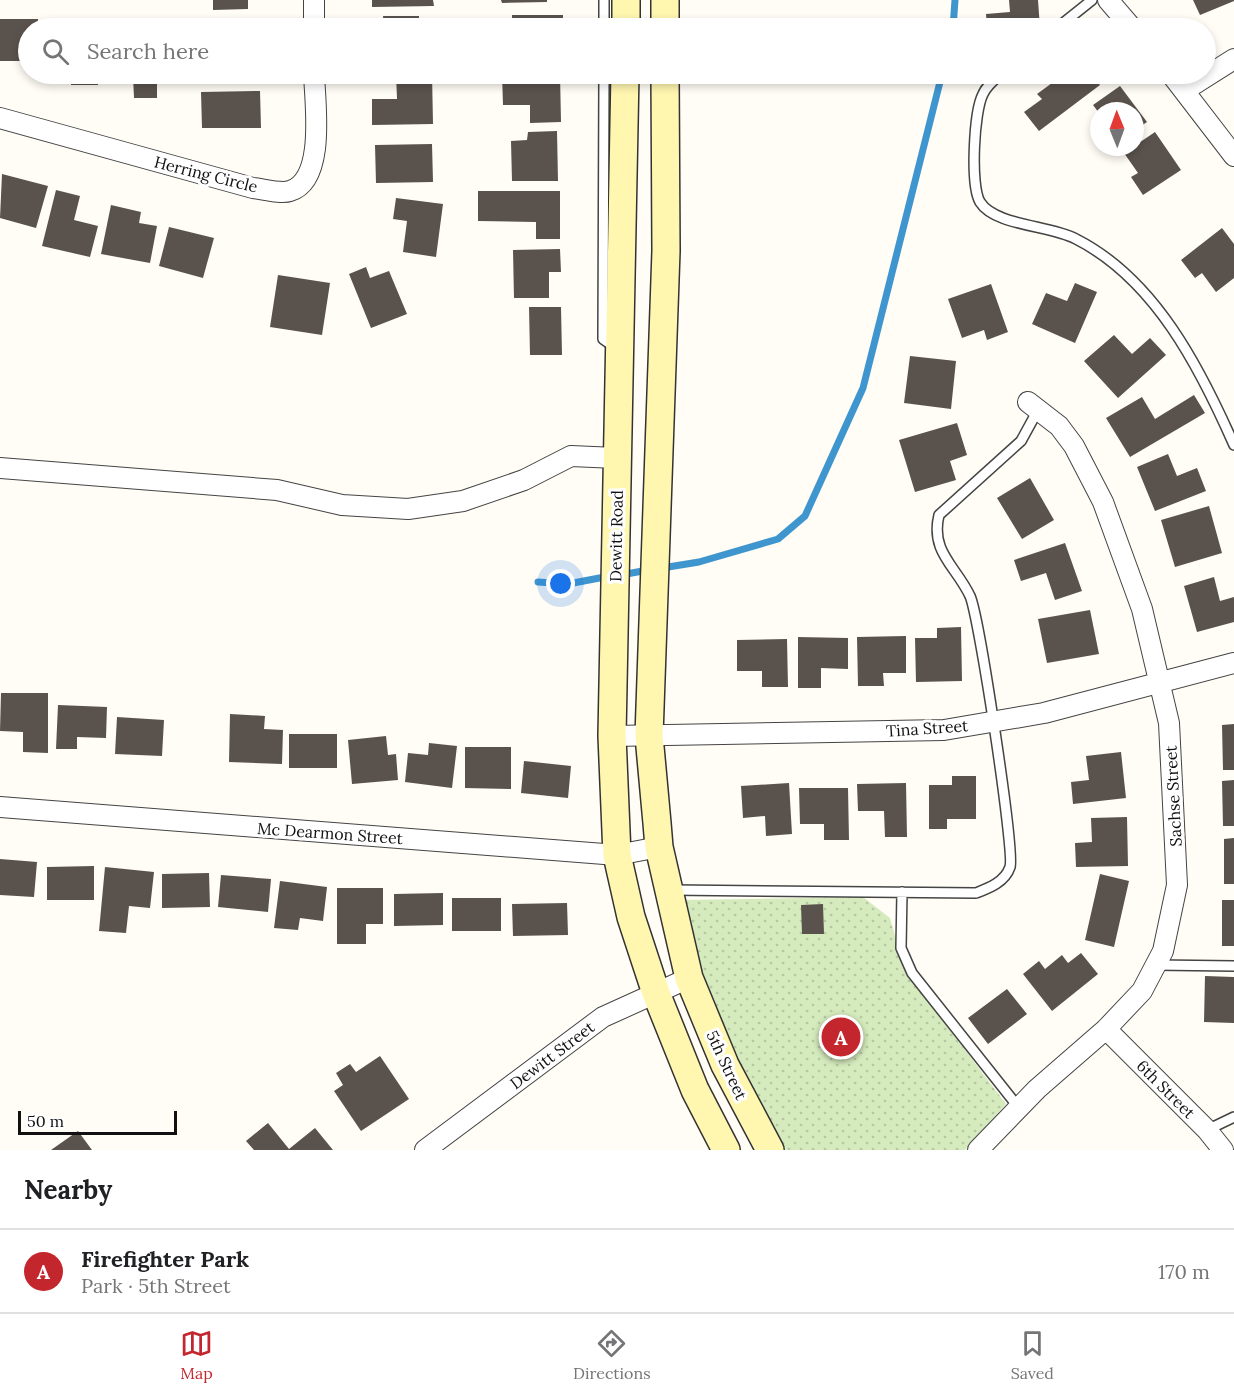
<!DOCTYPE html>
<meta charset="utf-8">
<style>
:root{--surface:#fff;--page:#f6f6f6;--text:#202124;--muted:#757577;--line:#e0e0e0;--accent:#c4262e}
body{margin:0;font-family:Lora,serif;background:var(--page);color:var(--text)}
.compass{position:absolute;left:1090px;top:102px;width:54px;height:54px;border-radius:50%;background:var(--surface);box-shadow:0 3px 9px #0003;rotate:359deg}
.scale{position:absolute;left:18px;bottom:15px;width:159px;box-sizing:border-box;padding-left:6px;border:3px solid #111;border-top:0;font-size:16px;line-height:21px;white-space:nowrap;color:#111;-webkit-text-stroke:4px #fff;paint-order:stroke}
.you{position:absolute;left:561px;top:584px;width:21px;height:21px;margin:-15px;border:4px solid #fff;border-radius:50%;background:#1a73e8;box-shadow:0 0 0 9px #1a73e833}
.badge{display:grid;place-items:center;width:39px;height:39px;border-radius:50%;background:var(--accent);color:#fff;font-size:20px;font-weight:700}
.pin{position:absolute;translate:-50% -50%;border:3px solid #fff;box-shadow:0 2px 6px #0006}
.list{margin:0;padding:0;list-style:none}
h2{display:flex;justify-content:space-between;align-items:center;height:78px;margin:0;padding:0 24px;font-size:26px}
h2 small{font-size:20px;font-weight:400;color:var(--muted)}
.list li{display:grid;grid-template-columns:39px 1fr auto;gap:18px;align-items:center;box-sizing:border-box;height:84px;padding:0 24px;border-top:2px solid var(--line)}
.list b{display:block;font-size:22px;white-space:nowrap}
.list p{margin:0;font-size:20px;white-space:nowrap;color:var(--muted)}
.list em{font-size:20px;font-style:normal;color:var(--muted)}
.icon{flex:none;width:33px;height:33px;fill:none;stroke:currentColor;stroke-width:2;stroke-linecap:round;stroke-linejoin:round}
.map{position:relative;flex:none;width:1234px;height:1150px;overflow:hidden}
.search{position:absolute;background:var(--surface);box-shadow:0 3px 9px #0003;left:18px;right:18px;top:18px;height:66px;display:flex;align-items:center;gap:15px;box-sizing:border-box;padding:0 21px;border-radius:33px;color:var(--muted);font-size:22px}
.sheet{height:162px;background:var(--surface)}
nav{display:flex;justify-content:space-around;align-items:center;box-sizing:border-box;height:84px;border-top:2px solid var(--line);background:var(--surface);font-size:16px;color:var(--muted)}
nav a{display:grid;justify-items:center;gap:3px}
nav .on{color:var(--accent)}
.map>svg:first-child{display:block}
</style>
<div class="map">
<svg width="1234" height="1150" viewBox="0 0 1234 1150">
<defs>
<pattern id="park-dots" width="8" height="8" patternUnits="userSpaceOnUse" patternTransform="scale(1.5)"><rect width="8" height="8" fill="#d5ebbd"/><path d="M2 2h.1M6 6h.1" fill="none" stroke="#b6c8a1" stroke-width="1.8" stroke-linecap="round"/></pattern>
</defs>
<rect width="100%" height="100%" fill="#fffdf5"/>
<path fill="url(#park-dots)" d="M 863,897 L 890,918 L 905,971 L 1006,1104 L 965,1150 L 786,1150 L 747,1085 L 707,989 L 683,900 Z"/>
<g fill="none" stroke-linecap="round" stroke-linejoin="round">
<path stroke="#3f96cf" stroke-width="7" d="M 953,28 L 955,0
M 662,568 L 699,562 L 778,539 L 805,516 L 863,388 L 942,74
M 621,575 L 648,570
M 538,582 L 568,584 L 610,576"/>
</g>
<path fill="#5a524d" d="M 213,0 L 248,0 L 248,9 L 213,10 Z
M 372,0 L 433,0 L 434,6 L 372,7 Z
M 501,0 L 547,0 L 547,2 L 502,3 Z
M 1009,0 L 1038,0 L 1040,28 L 987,28 L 986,14 L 1010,12 Z
M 1193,0 L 1234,0 L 1234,1 L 1200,15 Z
M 512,15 L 563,15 L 563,28 L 512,28 Z
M 383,16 L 419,16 L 419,28 L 384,28 Z
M 0,19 L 38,19 L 38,28 L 28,28 L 28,61 L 0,61 Z
M 210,22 L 242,22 L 242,28 L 210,28 Z
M 71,74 L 98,74 L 98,85 L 71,85 Z
M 108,74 L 157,74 L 157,98 L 134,98 L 133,76 L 108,76 Z
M 396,74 L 432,74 L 433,124 L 372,125 L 372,99 L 397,99 Z
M 502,74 L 560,74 L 561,122 L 530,123 L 530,105 L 503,105 Z
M 1045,74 L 1091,74 L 1100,85 L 1039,131 L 1024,112 L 1042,99 L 1037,94 L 1052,83 Z
M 1120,86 L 1147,122 L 1135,130 L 1135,111 L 1099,111 L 1099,113 L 1093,105 Z
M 260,91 L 261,128 L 202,128 L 201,92 Z
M 557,131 L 558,181 L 512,181 L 511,141 L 527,140 L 528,132 Z
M 1155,132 L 1181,170 L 1143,195 L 1131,177 L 1138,173 L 1124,153 Z
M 432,144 L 433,182 L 376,183 L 375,145 Z
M 2,174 L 48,186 L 36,228 L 0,218 Z
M 56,190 L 80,196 L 74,220 L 98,226 L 90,257 L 42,246 Z
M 478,191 L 560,191 L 560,239 L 536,239 L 536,222 L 478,221 Z
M 396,198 L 443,204 L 436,257 L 403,252 L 407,221 L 393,219 Z
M 111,205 L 141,212 L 139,223 L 157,226 L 150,263 L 101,254 Z
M 169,227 L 214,238 L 203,278 L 159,266 Z
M 1222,228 L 1234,244 L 1234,278 L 1216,292 L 1202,273 L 1195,278 L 1181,260 Z
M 560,249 L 561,272 L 549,272 L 549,298 L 514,298 L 513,250 Z
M 366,267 L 370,278 L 389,271 L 407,314 L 371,328 L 349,274 Z
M 278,275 L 330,283 L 322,335 L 270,327 Z
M 1075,283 L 1097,292 L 1075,343 L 1032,324 L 1046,293 L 1067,301 Z
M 991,284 L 1008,332 L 987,340 L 984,330 L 962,338 L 948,299 Z
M 529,307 L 561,307 L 562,355 L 530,355 Z
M 1114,335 L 1132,354 L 1150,338 L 1166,355 L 1118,398 L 1084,361 Z
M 910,356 L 956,361 L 951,409 L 904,403 Z
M 1194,395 L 1205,413 L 1130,457 L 1106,418 L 1142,397 L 1155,419 Z
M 957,423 L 967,455 L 950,461 L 956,480 L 915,492 L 899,440 Z
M 1168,454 L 1177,476 L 1197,468 L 1206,491 L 1155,511 L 1137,467 Z
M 1030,478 L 1054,520 L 1022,539 L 997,498 Z
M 1209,506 L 1222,553 L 1175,567 L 1161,520 Z
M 1065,543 L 1082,591 L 1055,600 L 1046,573 L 1021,581 L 1014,560 Z
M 1214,577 L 1220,601 L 1234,597 L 1234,622 L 1197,632 L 1184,586 Z
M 1090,610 L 1099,654 L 1047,663 L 1038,619 Z
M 961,627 L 962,681 L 916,682 L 915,638 L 937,638 L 937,628 Z
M 906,636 L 906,673 L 883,673 L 884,686 L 858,686 L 857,637 Z
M 798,637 L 848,638 L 848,669 L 821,668 L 821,688 L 798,688 Z
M 787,639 L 788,687 L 762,687 L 762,671 L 737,671 L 737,640 Z
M 1,693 L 48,693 L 48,753 L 23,752 L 23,732 L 0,731 Z
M 58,705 L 107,707 L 106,738 L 77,737 L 77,749 L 56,749 Z
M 230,714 L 265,716 L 264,729 L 283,730 L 282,764 L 229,762 Z
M 117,717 L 164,720 L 162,756 L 115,754 Z
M 1234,724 L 1234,770 L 1223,770 L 1222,725 Z
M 289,734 L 337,734 L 337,768 L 289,768 Z
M 386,736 L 388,755 L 396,754 L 398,780 L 352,784 L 348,740 Z
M 429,743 L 457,746 L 452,788 L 405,782 L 408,753 L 428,755 Z
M 465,747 L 511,747 L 511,789 L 465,788 Z
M 1121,752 L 1126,798 L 1073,804 L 1071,782 L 1089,780 L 1086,756 Z
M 524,761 L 571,766 L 568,798 L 521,793 Z
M 952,776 L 976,776 L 976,819 L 947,819 L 947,829 L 929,829 L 929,785 L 952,785 Z
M 1234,780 L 1234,826 L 1223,826 L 1222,781 Z
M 789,783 L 792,834 L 766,836 L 765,816 L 743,818 L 741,786 Z
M 906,783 L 907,837 L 885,837 L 884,811 L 858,811 L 857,784 Z
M 799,788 L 848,788 L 849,840 L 824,840 L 824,824 L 800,824 Z
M 1127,817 L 1128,866 L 1076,867 L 1075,843 L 1092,842 L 1091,818 Z
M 1234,838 L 1234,884 L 1224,884 L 1224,839 Z
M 0,859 L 37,862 L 34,897 L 0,895 Z
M 94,866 L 94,900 L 47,900 L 47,867 Z
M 105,867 L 154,872 L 150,908 L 129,906 L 126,933 L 99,931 Z
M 209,873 L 210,907 L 162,908 L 162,874 Z
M 1100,874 L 1129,881 L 1114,947 L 1085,940 Z
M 221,875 L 271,879 L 268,912 L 218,907 Z
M 280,881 L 327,887 L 323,921 L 300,918 L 298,930 L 274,928 Z
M 337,888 L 383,888 L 383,924 L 366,924 L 366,944 L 337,944 Z
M 443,893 L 443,925 L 394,926 L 394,894 Z
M 452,898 L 501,898 L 501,931 L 452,931 Z
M 1222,900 L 1234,900 L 1234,946 L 1222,946 Z
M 567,903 L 568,935 L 513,936 L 512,904 Z
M 823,904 L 824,934 L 802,934 L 801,905 Z
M 1081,953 L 1098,974 L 1052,1011 L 1023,974 L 1039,961 L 1045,969 L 1062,955 L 1068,963 Z
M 1205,976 L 1234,977 L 1234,1023 L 1204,1022 Z
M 1007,989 L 1027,1014 L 988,1044 L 968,1018 Z
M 380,1056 L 409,1099 L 361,1131 L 334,1091 L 343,1085 L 336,1073 L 350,1064 L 356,1072 Z
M 268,1123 L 289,1149 L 315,1128 L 333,1150 L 254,1150 L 246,1141 Z
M 78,1131 L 92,1150 L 51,1150 Z"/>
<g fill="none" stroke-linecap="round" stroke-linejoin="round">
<defs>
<path id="service" d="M 604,28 L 604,0
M 1057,28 L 1092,0
M 604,74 L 603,339 L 616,348
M 1001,74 C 994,80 987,85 983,94 C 974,111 970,185 980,202 C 995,226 1050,225 1076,239 C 1155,279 1200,368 1234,445
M 671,890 L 976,893 C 989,888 1005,882 1010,867 C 1015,852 979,616 970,596 C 956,566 930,552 939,515 L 1021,441 L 1038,410
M 902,892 L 901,948 L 912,973 L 1019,1108
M 1155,965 L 1234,966
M 1207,1130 L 1234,1117"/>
<path id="minor" d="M 314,0 L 314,28
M 1108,0 L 1132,28
M 1171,74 L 1234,156
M 1185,90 L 1234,59
M 0,118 L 253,188 C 263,189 281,194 290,191 C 326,180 315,103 314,74
M 0,468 L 277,490 L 342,505 L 408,509 L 463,501 L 524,480 L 571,456 L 616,458
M 612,736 L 944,730 L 1044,713 L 1234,663
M 0,807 L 617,855 L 659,847
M 1106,1029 L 1207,1130 L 1223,1150
M 425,1150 L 603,1017 L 689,978
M 978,1150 L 1037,1089 L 1106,1029 L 1142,991 L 1163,951 L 1177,885 L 1169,723 L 1142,609 L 1103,502 L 1074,446 L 1059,426 L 1028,402"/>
<path id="secondary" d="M 665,0 L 665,28
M 626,28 L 626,0
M 625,74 L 612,736 L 617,855 L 631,917 L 656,993 L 695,1090 L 726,1150
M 665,74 L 666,251 L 649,736 L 657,823 L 659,847 L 689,978 L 725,1065 L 770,1150"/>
</defs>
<use href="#service" stroke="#444" stroke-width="12"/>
<use href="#minor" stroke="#444" stroke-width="22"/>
<use href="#secondary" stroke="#333" stroke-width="30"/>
<use href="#service" stroke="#fff" stroke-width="9"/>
<use href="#minor" stroke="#fff" stroke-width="20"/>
<use href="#secondary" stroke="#fff6b0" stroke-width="27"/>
</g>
<g text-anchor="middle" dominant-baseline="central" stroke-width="6" stroke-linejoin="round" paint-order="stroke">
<g font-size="16" fill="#111" stroke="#fff">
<text transform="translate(206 174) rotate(14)">Herring Circle</text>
<text transform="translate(616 536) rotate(-89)">Dewitt Road</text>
<text transform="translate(927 728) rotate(-4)">Tina Street</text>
<text transform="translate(1173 796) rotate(-93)">Sachse Street</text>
<text transform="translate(330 833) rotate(4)">Mc Dearmon Street</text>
<text transform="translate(552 1055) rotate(-37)">Dewitt Street</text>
<text transform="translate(727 1065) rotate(65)">5th Street</text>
<text transform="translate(1166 1089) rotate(45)">6th Street</text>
</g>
</g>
</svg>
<svg class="compass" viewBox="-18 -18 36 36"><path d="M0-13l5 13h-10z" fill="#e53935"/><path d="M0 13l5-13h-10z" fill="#757577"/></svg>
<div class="scale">50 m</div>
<div class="you"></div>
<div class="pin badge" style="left:841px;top:1037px">A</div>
<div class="search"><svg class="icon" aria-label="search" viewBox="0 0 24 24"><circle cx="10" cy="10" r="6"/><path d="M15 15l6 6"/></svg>Search here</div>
</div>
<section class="sheet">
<h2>Nearby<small></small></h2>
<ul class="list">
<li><span class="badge">A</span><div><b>Firefighter Park</b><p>Park · 5th Street</p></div><em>170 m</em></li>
</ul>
</section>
<nav>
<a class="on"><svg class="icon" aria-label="map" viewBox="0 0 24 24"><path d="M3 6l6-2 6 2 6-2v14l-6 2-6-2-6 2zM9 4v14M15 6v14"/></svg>Map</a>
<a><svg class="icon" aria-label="directions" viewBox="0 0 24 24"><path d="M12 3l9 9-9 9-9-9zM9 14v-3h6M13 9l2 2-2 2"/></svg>Directions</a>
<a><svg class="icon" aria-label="saved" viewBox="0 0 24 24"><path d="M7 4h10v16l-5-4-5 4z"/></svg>Saved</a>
</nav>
